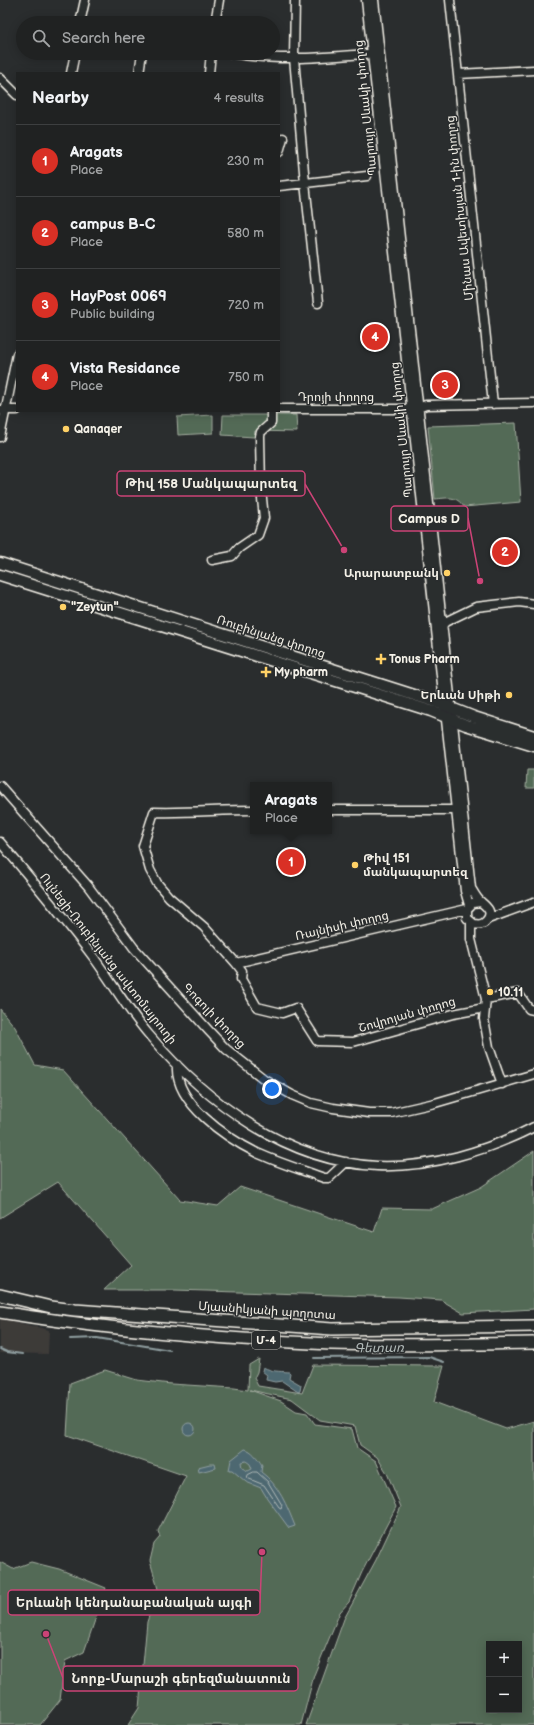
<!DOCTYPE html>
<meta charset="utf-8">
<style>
:root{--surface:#202222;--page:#2d2f2f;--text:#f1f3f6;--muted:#a2a4a5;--line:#3d3f40;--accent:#d93025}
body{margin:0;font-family:"Balsamiq Sans","Noto Sans Armenian",sans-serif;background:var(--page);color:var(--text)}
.controls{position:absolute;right:12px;bottom:12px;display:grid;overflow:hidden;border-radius:0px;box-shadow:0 2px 10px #0003}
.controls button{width:36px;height:36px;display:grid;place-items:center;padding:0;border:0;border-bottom:1px solid var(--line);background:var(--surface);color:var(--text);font:20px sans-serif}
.you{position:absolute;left:272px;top:1089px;width:14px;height:14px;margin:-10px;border:3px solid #fff;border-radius:50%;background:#1a73e8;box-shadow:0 0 0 6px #1a73e833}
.badge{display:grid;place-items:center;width:26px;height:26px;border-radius:50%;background:var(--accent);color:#fff;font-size:13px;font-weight:700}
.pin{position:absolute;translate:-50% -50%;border:2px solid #fff;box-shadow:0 1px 4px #0006}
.popup{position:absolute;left:250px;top:782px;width:82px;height:52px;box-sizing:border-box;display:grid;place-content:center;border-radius:0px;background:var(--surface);filter:drop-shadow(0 1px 3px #0005);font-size:13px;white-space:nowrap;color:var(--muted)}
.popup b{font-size:15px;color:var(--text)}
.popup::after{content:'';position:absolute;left:50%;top:100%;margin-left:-8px;border:8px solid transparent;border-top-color:var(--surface)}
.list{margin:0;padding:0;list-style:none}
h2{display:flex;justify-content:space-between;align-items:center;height:52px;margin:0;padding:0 16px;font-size:17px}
h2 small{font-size:13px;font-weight:400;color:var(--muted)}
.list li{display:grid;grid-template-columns:26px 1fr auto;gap:12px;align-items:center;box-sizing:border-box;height:72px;padding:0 16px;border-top:1px solid var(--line)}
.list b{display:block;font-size:15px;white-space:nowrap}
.list p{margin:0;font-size:13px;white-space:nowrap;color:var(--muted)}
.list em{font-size:13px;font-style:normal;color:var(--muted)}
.icon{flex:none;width:22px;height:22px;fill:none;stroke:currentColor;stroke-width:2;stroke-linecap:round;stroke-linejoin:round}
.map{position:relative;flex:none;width:534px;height:1725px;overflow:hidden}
.search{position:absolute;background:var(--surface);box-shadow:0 2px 10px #0003;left:16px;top:16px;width:264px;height:44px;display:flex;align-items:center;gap:10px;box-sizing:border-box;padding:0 14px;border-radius:22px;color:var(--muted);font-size:15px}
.panel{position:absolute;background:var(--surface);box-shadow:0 2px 10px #0003;left:16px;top:72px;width:264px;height:340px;border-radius:0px}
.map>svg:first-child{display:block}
</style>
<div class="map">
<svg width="534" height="1725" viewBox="0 0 534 1725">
<rect width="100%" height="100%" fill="#2a2d2e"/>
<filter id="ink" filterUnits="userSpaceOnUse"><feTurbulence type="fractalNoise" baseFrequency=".025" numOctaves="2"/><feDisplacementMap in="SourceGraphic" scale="8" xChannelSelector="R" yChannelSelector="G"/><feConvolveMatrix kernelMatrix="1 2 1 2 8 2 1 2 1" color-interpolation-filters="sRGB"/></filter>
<g filter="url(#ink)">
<path fill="#3d3a39" d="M 0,1318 L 49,1330 L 48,1354 L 0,1353 Z"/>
<path fill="#536a57" stroke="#a4aea0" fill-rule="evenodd" d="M 213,415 L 213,433 L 178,435 L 177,417 Z
M 223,415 L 296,415 L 297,432 L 255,431 L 254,437 L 222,435 Z
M 516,423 L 521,502 L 464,507 C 456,495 448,498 435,499 L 428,426 Z
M 527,770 L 534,770 L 534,788 L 526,788 Z
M 0,1009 L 15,1027 L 35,1065 L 63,1070 L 180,1200 L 218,1206 L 240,1187 L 374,1232 L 382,1208 L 432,1209 L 481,1187 L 534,1151 L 534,1309 L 463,1313 L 441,1300 L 399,1297 L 174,1290 L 104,1290 L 131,1265 L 58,1182 L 0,1218 Z
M 259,1359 L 257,1372 L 254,1378 L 258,1386 L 302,1393 L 313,1365 L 444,1366 L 434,1402 L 506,1429 L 534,1421 L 534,1725 L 306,1725 L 344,1619 L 376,1560 L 401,1507 L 387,1473 L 377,1457 L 360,1445 L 355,1426 L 320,1420 L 292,1399 L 250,1390 L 281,1401 L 296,1411 L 307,1413 L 315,1424 L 352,1429 L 357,1448 L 376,1461 L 396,1507 L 362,1572 L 349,1602 L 340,1612 L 314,1675 L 301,1725 L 128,1725 L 139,1708 L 147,1622 L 158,1589 L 150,1561 L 154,1544 L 160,1537 L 158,1531 L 186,1476 L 67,1435 L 70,1383 L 105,1370 L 137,1380 L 171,1384 L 234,1388 L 248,1390 L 249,1365 ZM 489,1644 L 519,1644 L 519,1710 L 489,1710 Z
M 0,1562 L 13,1569 L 31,1562 L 59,1569 L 106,1588 L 84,1652 L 65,1661 L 60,1700 L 40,1725 L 0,1725 Z"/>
<path fill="#4d6871" stroke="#909fa1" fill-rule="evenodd" d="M 263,1367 C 273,1372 278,1371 289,1372 L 290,1373 L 289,1378 L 301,1385 L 300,1391 L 298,1392 L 282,1381 L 275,1382 L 266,1380 L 267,1375 L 262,1371 Z
M183 1429a6 6 0 1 1 12 0a6 6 0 1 1-12 0Z
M 245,1449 C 252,1450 258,1459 262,1465 L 261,1472 C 279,1485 287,1506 295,1526 L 289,1528 L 267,1498 L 261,1488 L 246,1482 L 232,1470 L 229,1470 L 231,1460 ZM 246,1461 L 250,1464 L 252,1469 L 248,1471 L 242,1468 L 241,1462 Z
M 210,1464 L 215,1464 L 216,1468 L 199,1472 L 198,1467 Z"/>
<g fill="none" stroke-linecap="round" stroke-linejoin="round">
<path stroke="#b1bab8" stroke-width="1" d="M 254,1472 L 257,1472 L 268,1482 L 282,1505 L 281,1508 L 279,1507 L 264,1485 L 247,1478 L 248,1475 Z"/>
<path stroke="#909fa1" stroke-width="2" d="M 70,1339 L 97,1338 L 170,1350
M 0,1349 L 7,1352 L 22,1354
M 314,1358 L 429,1357 L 444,1362"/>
<defs>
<path id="minor" d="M 295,0 L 294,58 L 305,183 L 318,303
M 366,0 L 465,891 L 469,905
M 374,0 L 471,888 C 474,893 477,899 481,902 C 487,907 494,913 486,921 C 483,925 479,925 474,924 L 467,918 L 467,909 L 473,903 L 481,902
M 450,0 L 493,404
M 80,23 L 85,0
M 215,23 L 219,0
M 231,53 C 279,62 329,57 376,53
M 71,73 L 75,53
M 139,73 L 142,53
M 209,73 L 211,53
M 458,74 L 534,70
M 0,78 L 17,95
M 279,152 L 283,138
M 279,186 L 367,176
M 279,409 L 401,409 L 418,408 L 426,405 L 534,403
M 0,410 L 17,410
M 0,437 L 17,354
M 212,560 L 232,556 L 239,548 L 258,535 L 264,518 L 261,489 L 260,436 L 261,432 L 271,423 L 271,411
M 442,626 L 445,622 L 476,607 L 519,602 L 534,604
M 0,786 L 88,886 L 134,948 L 209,1031 L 226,1049 L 264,1079 L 292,1095 L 311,1103 L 333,1108 L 369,1113 L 391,1113 L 435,1103 L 534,1074
M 253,810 C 220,810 187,813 154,812 L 143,846 L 150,870 L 157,883 L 169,897 L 204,927 L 236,963 L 242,971 L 241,979 L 257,1007 L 282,1013 L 296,1008 L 317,1041 L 353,1042 L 453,1014 L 485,1008
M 329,810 L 461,810
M 0,842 C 32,880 64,918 94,958 C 113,984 129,1012 150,1036 C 206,1102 287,1162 377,1166 C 430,1168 487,1151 534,1127
M 488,919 L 534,902
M 471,923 L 471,939 L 486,999 L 484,1019 L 489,1047 L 502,1084
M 236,963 L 467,909
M 486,999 L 518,993 L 529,1009 L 534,1010
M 177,1065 C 174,1103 227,1138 257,1153 C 279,1163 302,1170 324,1178 L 329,1178 L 346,1162"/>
<path id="major" d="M 0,563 L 436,702 L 474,717 L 534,736
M 0,575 L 431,711 L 466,725 L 534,746"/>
<path id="highway" d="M 0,1295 L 51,1307 L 75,1310 L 332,1329 L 534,1326
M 0,1312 C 109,1330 220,1339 331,1344 C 399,1346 467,1344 534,1343"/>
</defs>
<use href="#minor" stroke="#f4f1e8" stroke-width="11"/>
<use href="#major" stroke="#f4f1e8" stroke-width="13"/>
<use href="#highway" stroke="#f4f1e8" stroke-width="14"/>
<use href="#minor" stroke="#2a2d2e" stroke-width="8"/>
<use href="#major" stroke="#2a2d2e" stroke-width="10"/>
<use href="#highway" stroke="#2a2d2e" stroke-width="11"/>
</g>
</g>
<g fill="#ffd166" stroke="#2a2d2e" stroke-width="1.5">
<circle cx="66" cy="429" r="4"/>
<circle cx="447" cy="573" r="4"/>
<circle cx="63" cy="607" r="4"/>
<path d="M379 653h4v4h4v4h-4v4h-4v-4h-4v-4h4z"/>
<path d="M264 666h4v4h4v4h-4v4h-4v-4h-4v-4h4z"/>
<circle cx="509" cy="695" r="4"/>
<circle cx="355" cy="865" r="4"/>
<circle cx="490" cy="992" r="4"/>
</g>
<g text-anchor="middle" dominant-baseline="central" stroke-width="3" stroke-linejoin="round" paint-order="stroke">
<rect fill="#2a2d2e" stroke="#b7b6b0" stroke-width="1" x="252" y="1331" width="28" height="18" rx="3"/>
<g font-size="11" font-weight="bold" fill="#f4f1e8">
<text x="266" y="1340">Մ-4</text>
</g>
<g font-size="12" fill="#f4f1e8" stroke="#2a2d2e">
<text transform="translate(366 108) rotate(-96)">Պարույր Սևակի փողոց</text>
<text transform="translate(460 208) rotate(-96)">Մինաս Ավետիսյան 1-ին փողոց</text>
<text x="336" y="397">Դրոյի փողոց</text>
<text transform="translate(402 430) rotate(-96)">Պարույր Սևակի փողոց</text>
<text transform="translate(271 637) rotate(18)">Ռուբինյանց փողոց</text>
<text transform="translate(342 926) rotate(-13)">Ռայնիսի փողոց</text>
<text transform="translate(108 959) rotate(52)">Ուլնեցի-Ռուբինյանց ավտոմայրուղի</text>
<text transform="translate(407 1015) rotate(-16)">Շովրոյան փողոց</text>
<text transform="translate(214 1016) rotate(46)">Գոգոլի փողոց</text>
<text transform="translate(267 1311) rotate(4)">Մյասնիկյանի պողոտա</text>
</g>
<g font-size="12" font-weight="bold" fill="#f4f1e8" stroke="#2a2d2e" text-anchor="start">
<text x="74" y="429">Qanaqer</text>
<text x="439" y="573" text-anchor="end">Արարատբանկ</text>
<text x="71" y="607">"Zeytun"</text>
<text x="389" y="659">Tonus Pharm</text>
<text x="274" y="672">My pharm</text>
<text x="501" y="695" text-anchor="end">Երևան Սիթի</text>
<text x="363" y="858">Թիվ 151<tspan x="363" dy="14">մանկապարտեզ</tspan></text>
<text x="498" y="992">10.11</text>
</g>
<g font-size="13" font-style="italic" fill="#b1bab8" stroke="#2a2d2e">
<text transform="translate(379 1348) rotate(-1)">Գետառ</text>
</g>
</g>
<path fill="none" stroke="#cc4377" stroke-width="1.5" d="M344 550L305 484M480 581L468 518M262 1552L260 1603M46 1634L63 1678"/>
<g fill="#cc4377" stroke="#2a2d2e" stroke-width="1.5">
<circle cx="344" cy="550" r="4"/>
<circle cx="480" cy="581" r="4"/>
<circle cx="262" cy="1552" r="4"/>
<circle cx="46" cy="1634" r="4"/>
</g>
<g fill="#2a2d2e" stroke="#cc4377" stroke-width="1.5">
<rect x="117" y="471" width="188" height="25" rx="4"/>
<rect x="391" y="506" width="77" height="25" rx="4"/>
<rect x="8" y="1590" width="252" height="25" rx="4"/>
<rect x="63" y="1666" width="235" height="25" rx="4"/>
</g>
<g font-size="13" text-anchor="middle" font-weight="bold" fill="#f4f1e8">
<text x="211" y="488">Թիվ 158 Մանկապարտեզ</text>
<text x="429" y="523">Campus D</text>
<text x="134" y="1607">Երևանի կենդանաբանական այգի</text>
<text x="181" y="1683">Նորք-Մարաշի գերեզմանատուն</text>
</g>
</svg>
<div class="controls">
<button>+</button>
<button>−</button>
</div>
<div class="you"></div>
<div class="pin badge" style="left:291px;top:862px">1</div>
<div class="popup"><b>Aragats</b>Place</div>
<div class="pin badge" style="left:505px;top:552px">2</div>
<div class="pin badge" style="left:445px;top:385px">3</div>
<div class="pin badge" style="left:375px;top:337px">4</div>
<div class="search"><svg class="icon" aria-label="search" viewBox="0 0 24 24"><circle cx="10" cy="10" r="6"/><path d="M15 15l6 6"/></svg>Search here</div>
<section class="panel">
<h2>Nearby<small>4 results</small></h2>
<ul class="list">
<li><span class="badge">1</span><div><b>Aragats</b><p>Place</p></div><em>230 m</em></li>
<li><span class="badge">2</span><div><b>campus B-C</b><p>Place</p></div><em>580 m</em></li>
<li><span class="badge">3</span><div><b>HayPost 0069</b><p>Public building</p></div><em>720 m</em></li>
<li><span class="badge">4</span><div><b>Vista Residance</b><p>Place</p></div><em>750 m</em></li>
</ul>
</section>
</div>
